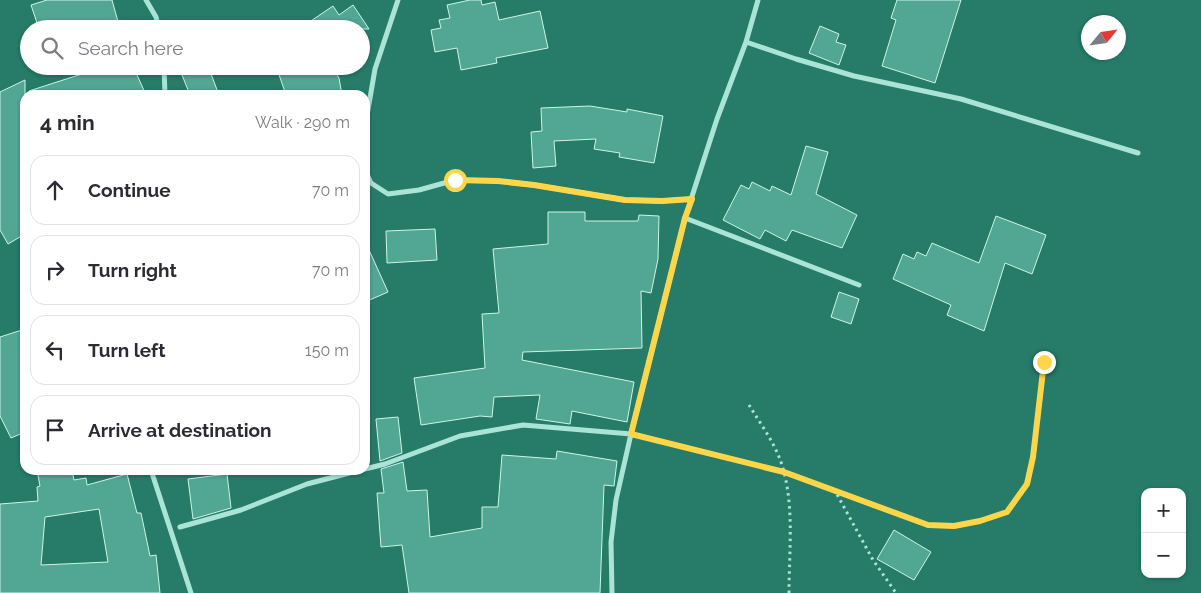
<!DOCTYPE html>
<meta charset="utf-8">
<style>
:root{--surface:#fff;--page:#f2f2f3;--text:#2b2b33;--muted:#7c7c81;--line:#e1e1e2}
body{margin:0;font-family:Raleway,sans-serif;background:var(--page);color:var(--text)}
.controls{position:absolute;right:15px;bottom:15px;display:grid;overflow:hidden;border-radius:10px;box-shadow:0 1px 4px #0004}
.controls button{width:45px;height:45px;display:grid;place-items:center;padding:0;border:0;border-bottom:1px solid var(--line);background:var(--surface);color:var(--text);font:25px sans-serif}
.compass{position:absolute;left:1081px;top:15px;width:45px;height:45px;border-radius:50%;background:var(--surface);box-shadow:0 1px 4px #0004;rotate:61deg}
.stop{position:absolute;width:15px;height:15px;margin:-11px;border:4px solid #ffd54a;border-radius:50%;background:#fff}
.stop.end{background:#ffd54a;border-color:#fff;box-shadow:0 1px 5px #0008}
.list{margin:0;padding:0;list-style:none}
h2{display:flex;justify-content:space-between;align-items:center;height:65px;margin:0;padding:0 20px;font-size:21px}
h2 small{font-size:16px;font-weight:400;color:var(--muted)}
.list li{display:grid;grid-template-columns:32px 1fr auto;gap:15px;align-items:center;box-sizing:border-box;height:70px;margin:0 10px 10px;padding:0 10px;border:1px solid var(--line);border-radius:15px}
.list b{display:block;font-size:19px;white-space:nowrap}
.list em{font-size:16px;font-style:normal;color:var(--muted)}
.icon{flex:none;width:28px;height:28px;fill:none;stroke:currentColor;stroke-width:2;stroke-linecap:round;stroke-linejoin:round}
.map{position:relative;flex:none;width:1201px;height:593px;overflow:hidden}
.search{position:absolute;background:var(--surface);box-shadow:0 1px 4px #0004;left:20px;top:20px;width:350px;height:55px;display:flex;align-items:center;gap:12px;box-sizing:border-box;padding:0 18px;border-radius:28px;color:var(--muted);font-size:19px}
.panel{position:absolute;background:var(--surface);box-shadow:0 1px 4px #0004;left:20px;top:90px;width:350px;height:385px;border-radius:15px}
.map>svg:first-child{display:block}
</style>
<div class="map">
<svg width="1201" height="593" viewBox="0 0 1201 593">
<rect width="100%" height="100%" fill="#267c69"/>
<path fill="#52a694" stroke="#cdf4eb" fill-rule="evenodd" d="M 47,0 L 112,0 L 120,29 L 39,29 L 31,5 Z
M 470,0 L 481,0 L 482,5 L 495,2 L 499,20 L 540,11 L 548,48 L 496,58 L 497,63 L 461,70 L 457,48 L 435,52 L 431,30 L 441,28 L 439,20 L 450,18 L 447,5 Z
M 897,0 L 961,0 L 935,83 L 882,66 L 896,20 L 891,18 Z
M 353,5 L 369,29 L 299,29 L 333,6 L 339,15 Z
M 820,26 L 839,34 L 836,42 L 846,45 L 839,65 L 809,53 Z
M 89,66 L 133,66 L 146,95 L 30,95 L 29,91 L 91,71 Z
M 190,66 L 208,66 L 219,95 L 190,95 L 180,70 Z
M 276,66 L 332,66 L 339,78 L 342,95 L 286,95 Z
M 25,80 L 25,234 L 8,244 L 0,230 L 0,92 Z
M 590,106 L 627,112 L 627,109 L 663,116 L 654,163 L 619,157 L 620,153 L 594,149 L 596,139 L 554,141 L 556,166 L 533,168 L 531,132 L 542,131 L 541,108 Z
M 806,146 L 828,152 L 816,194 L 857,215 L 842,248 L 792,230 L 786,241 L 765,230 L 760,239 L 723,220 L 741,185 L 749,189 L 752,182 L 770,191 L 772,186 L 791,195 Z
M 548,212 L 585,212 L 585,221 L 638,221 L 639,215 L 659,216 L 658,259 L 651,293 L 641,291 L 642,348 L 523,352 L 522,360 L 634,382 L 627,422 L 572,411 L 570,424 L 536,419 L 540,395 L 494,397 L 492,417 L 480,416 L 421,425 L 414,378 L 485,368 L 482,314 L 499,313 L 493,249 L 548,244 Z
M 996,216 L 1046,235 L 1032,274 L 1005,263 L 984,331 L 947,315 L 951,305 L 893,279 L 903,254 L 914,259 L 917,252 L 926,256 L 932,243 L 979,263 Z
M 435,229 L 437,260 L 387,263 L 386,231 Z
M 365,241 L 388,292 L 365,302 Z
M 839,292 L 859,299 L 851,324 L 831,317 Z
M 25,329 L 25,432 L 11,438 L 0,416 L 0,337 Z
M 398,417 L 402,453 L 380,461 L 376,419 Z
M 557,451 L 617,461 L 614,486 L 604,485 L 600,593 L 409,593 L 402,545 L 381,547 L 377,493 L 384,493 L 381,469 L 403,462 L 407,491 L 427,490 L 430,537 L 482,528 L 482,507 L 498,507 L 502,455 L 556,459 Z
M 37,470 L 72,470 L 74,480 L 86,478 L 87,485 L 127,474 L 137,513 L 141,513 L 150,556 L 156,555 L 160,593 L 0,593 L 0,504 L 38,501 L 37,487 L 40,486 ZM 99,509 L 108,562 L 41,565 L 45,517 Z
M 227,474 L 231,508 L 193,519 L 188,479 Z
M 894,530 L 931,552 L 914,580 L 877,559 Z"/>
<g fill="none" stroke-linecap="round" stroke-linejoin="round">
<path stroke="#aae4d7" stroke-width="3" stroke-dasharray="2.5 4" stroke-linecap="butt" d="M 749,405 C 760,423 774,442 781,462 C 795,504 789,550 789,593
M 643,437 L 783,472 L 928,525 L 954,527 L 980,521 L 1007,512 L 1017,500 L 1027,484 L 1033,457 L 1044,361
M 834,489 L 873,560 L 896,593"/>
<path stroke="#aae4d7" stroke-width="5" d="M 146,0 L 156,17 L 159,29
M 746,42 L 796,59 L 854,76 L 961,99 L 1138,153
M 164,66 L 165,95
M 365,127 L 375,69 L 398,0
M 365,170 L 371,183 L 388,194 L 419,190 L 455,180 L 498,181 L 534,185 L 625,200 L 662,201 L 692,199
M 685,218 L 859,285
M 365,469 L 385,464 L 460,436 L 523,425 L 631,434
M 151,470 L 191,593
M 180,527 L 241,510 L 307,484 L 361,470
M 612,593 L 611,542 L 616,500 L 631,434 L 685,218 L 717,119 L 746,42 L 758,0"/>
</g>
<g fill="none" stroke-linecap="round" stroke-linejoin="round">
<path stroke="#ffd54a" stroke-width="6" d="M 455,180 L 498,181 L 534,185 L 625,200 L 662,201 L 692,199 L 685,218 L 631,434 L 784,472 L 928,525 L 954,526 L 980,521 L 1007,512 L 1027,484 L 1033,457 L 1044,362"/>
</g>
</svg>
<div class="controls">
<button>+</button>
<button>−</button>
</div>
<svg class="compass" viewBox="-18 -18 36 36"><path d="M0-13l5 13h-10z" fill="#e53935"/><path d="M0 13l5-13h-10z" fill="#7c7c81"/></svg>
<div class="stop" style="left:455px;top:180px"></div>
<div class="stop end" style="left:1044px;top:362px"></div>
<div class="search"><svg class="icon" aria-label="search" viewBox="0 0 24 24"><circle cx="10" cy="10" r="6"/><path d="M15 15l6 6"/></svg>Search here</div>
<section class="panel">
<h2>4 min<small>Walk · 290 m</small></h2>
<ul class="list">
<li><svg class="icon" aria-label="ahead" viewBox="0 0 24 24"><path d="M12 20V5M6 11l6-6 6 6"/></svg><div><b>Continue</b></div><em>70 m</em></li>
<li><svg class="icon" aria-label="right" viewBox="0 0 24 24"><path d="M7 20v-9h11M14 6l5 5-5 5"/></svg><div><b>Turn right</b></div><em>70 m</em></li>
<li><svg class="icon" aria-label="left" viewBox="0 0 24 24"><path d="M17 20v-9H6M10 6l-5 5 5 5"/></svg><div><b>Turn left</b></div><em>150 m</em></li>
<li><svg class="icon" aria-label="arrive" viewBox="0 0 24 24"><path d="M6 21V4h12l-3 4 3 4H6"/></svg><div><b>Arrive at destination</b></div></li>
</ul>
</section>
</div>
